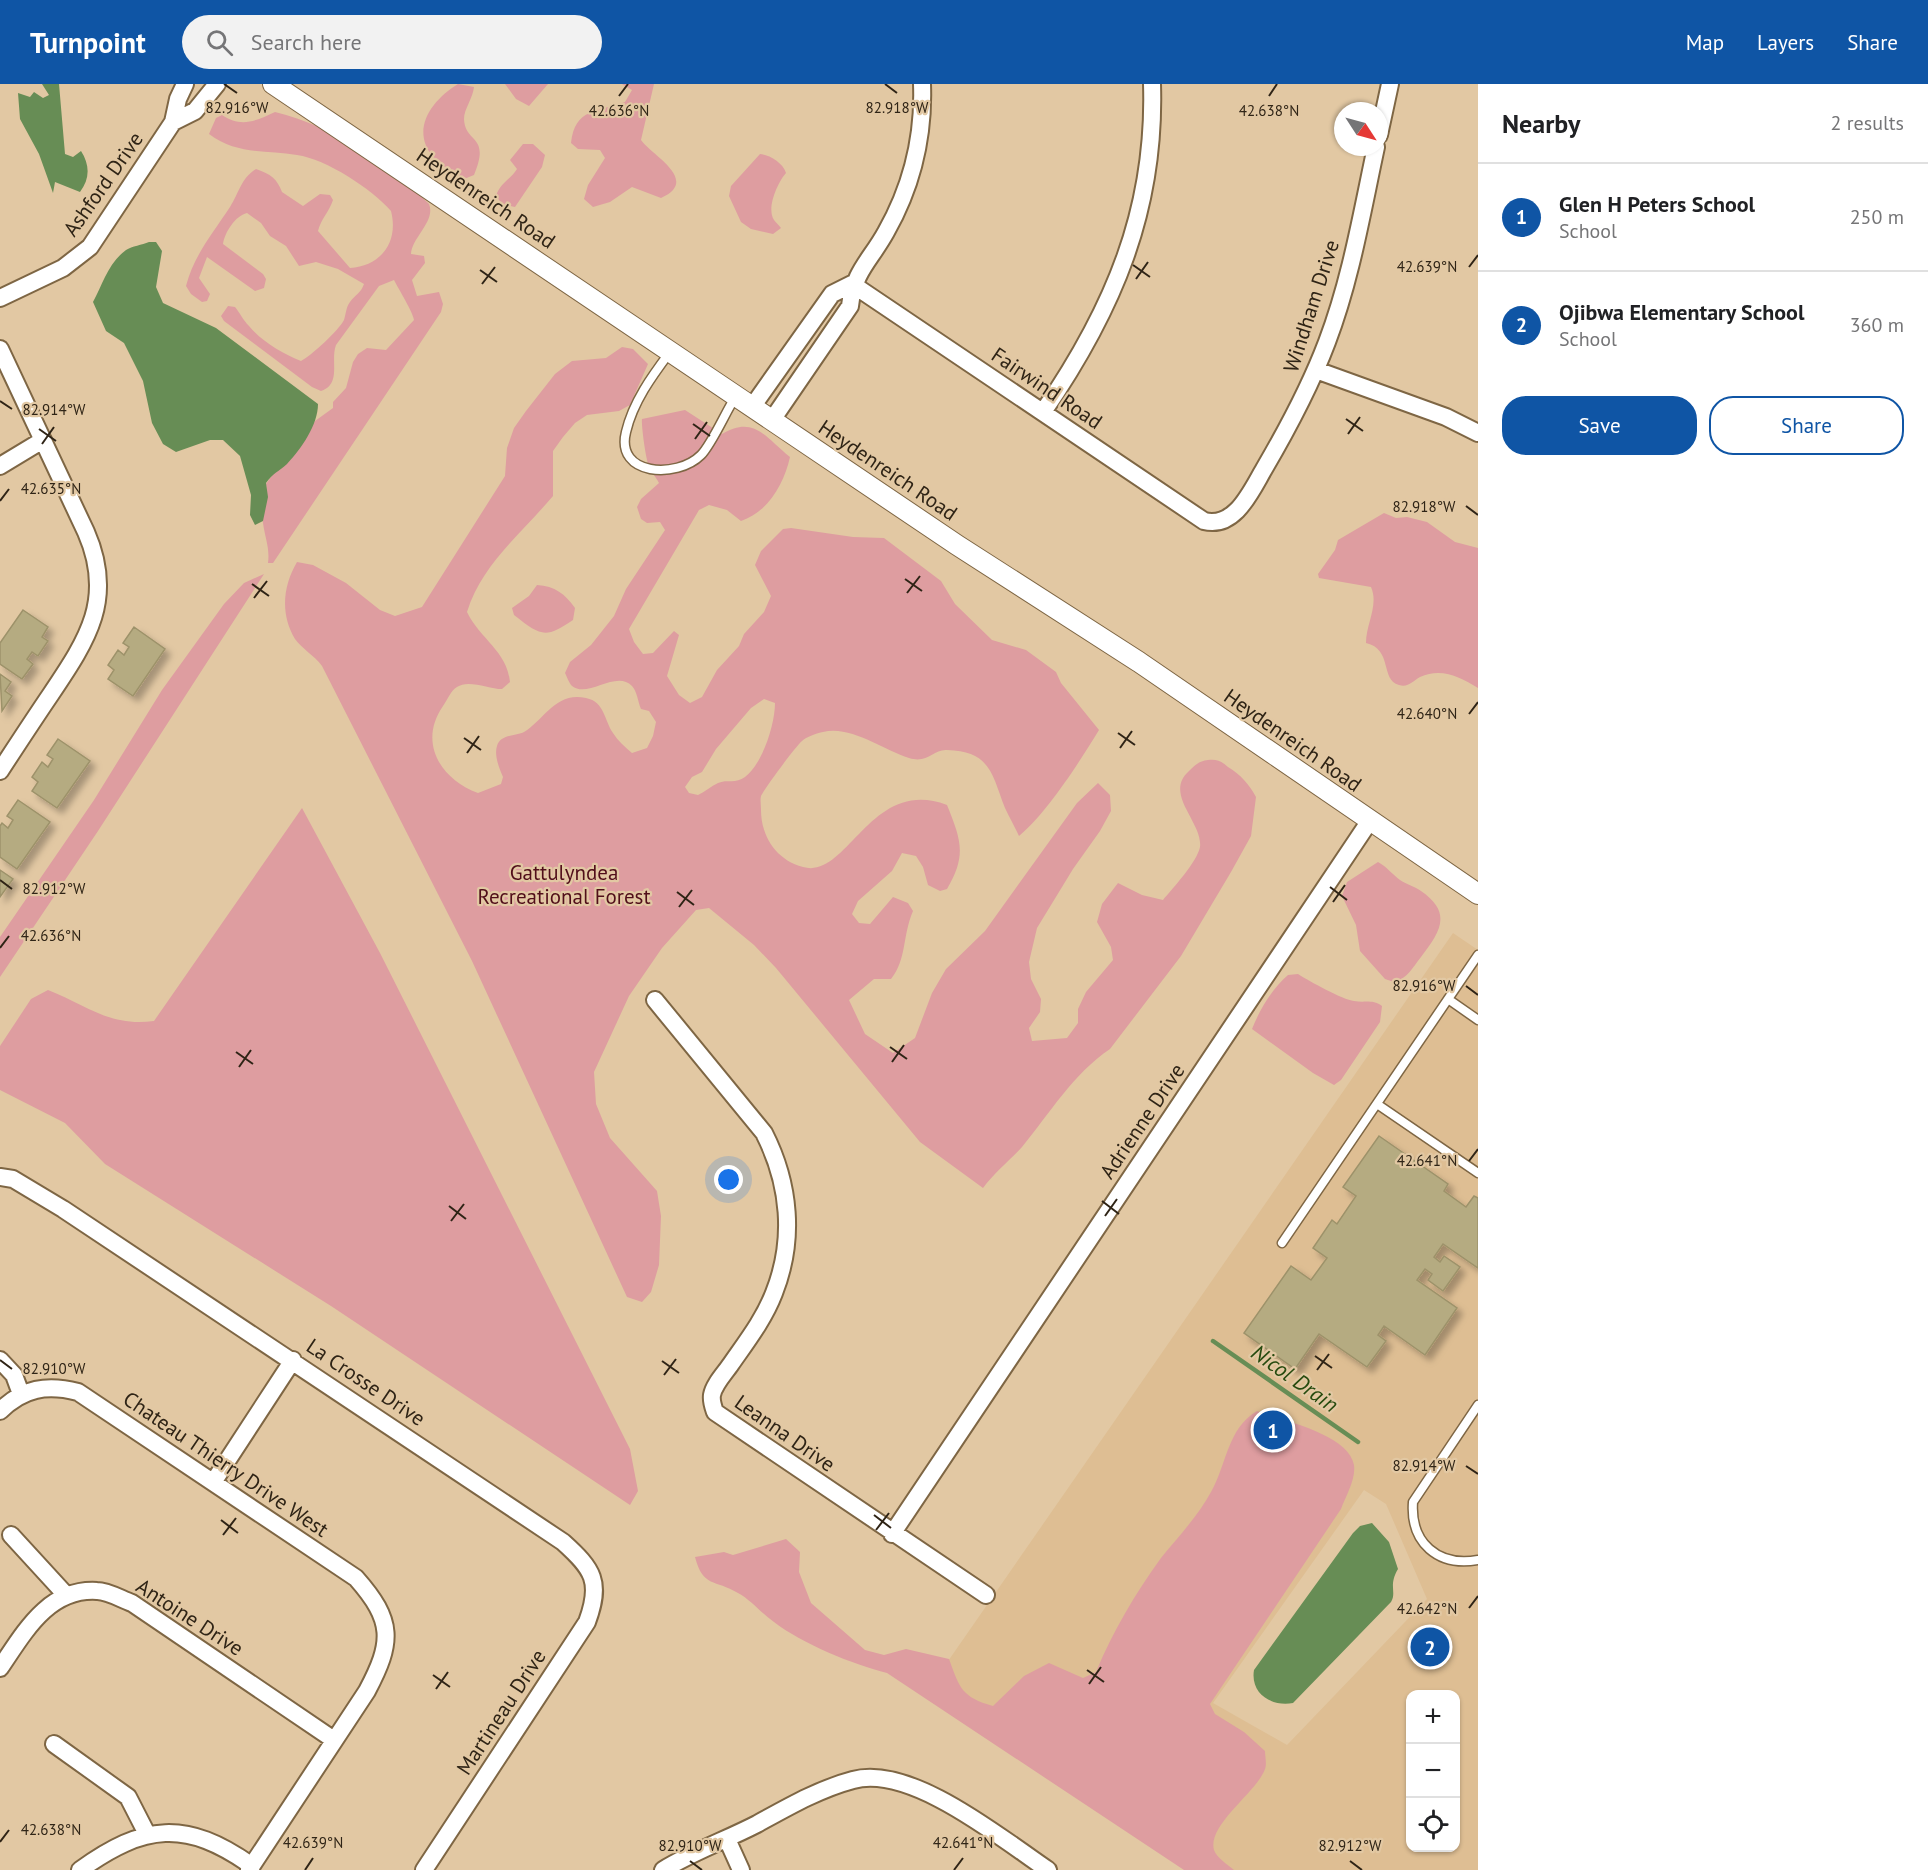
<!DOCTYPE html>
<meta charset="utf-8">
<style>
:root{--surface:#fff;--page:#f2f2f2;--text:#202124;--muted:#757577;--line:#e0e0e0;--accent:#0f55a5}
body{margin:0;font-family:"PT Sans",sans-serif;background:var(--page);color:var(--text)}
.controls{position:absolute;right:18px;bottom:18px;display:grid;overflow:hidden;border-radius:12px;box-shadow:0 2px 4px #0004}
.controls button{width:54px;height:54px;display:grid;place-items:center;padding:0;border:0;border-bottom:2px solid var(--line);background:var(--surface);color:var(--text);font:30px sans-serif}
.compass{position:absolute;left:1334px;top:18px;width:54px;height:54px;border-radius:50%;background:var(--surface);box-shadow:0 2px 4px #0004;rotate:126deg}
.you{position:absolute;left:729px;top:1096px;width:21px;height:21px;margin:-15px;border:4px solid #fff;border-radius:50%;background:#1a73e8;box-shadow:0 0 0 9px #1a73e833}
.badge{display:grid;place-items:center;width:39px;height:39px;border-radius:50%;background:var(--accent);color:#fff;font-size:20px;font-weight:700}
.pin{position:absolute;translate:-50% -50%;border:3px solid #fff;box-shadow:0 2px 6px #0006}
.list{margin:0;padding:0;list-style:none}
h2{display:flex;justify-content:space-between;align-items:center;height:78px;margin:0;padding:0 24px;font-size:26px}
h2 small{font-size:20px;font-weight:400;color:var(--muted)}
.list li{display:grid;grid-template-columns:39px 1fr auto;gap:18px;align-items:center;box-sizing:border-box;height:108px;padding:0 24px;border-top:2px solid var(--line)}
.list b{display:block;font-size:22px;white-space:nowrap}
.list p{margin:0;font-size:20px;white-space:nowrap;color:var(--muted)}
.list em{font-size:20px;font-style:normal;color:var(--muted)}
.actions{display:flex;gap:12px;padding:18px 24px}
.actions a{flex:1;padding:14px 0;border:2px solid var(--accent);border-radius:24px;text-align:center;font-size:21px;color:var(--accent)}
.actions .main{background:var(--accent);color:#fff}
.icon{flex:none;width:33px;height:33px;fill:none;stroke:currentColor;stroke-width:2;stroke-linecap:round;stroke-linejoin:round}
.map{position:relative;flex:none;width:1478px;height:1786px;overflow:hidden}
header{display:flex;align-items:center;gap:36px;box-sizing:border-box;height:84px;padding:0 30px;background:var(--accent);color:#fff}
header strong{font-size:28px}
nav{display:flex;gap:33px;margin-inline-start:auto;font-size:21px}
.search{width:420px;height:54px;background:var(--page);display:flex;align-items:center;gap:15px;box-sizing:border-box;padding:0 21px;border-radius:33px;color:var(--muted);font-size:22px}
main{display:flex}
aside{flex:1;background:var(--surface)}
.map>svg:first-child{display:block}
</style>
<header>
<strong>Turnpoint</strong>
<div class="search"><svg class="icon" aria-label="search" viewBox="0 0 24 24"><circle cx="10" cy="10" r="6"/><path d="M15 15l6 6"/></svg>Search here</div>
<nav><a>Map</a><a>Layers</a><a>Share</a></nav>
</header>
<main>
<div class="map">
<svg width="1478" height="1786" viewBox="0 0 1478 1786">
<defs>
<filter id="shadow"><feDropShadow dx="5.5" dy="5.5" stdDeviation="3" flood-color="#0004"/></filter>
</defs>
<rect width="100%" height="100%" fill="#e2c8a3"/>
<path fill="#debe93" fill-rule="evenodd" d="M 1453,849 L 1478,866 L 1478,1786 L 1194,1786 L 928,1606 ZM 1364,1406 L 1386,1420 L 1427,1515 L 1287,1661 L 1213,1619 ZM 1410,1610 L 1456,1610 L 1456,1764 L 1410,1764 Z"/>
<path fill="#de9da0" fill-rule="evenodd" d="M 458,0 L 474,3 C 473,14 464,25 464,35 C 465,60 491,50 474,91 L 464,95 C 454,88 440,82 433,73 C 410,45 432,16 458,0 Z
M 505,0 L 548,0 L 529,22 L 516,15 Z
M 622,0 L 654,0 L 641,56 C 651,71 701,96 661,114 L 632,103 L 610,118 L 593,123 L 584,115 L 588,101 L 605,74 L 600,66 L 578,65 L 571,59 C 575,24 597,28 625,18 L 632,6 Z
M 275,28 C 335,43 386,77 429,120 C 436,137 412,153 411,170 L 424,172 L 425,179 L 412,196 L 417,212 L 439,208 L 443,220 L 441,228 L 273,479 L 268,479 C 270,464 265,454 263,439 C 262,426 268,413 266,400 L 275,387 L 291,375 L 315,337 L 333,324 L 333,318 L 346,304 L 353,278 L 358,270 L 367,264 L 386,266 L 414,236 C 413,228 399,206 394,196 L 379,202 L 336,261 C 330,277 342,300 321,307 L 312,303 L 224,237 L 221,232 L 228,222 L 235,223 C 240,229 243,236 249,242 C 261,257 283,270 301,277 C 311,272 339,246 344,236 C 346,230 346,223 350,218 C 355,211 361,209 364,200 L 338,185 L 316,178 L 299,182 L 286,162 L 270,152 L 261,139 L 247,129 C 235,132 225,148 223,160 L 263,190 L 266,195 L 264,204 L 255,207 L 207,173 L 199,194 L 210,210 L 207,217 L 202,218 L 191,210 L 186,202 C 194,171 213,149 230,123 C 239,109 241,94 256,85 C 271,90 277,95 282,108 L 303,122 L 320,110 L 330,111 L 333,116 C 329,128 321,135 318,147 L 350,184 C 381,182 399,158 391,127 C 372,105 326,75 297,71 C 266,66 237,71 209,50 L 216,34 L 222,31 C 241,44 256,37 275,28 Z
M 523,60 L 533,60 L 545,71 L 542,83 L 515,123 L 502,120 L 496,112 C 500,99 510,96 517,85 L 510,76 Z
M 760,70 C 770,71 783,79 786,89 C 778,98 766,124 774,136 C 776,139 779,141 781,144 L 773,150 L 751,145 L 741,138 L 729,112 L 731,102 Z
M 622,263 L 633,265 L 648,280 L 630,321 L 619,327 L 587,331 L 575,339 L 563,353 L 553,367 L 553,412 C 521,450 482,480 467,528 C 480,555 507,567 510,598 L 502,605 C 489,605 468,595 457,603 C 451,606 447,617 443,622 C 418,658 440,695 478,709 L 501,700 L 503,693 C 499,684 494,671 497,662 C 500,650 517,652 524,648 C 544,636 556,607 586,614 C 605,618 604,636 613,649 C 618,657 625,663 632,669 L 647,664 L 653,652 L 656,638 L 649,627 L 641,625 C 638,618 637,607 632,602 C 616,585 588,615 572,602 C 569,599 567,593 565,589 L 570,578 L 591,561 L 614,532 L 626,505 L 665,446 L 660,438 L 647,439 L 641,435 L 637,423 L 641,415 L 659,399 C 656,393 651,388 649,382 C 646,377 641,340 642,335 L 685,326 L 722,350 C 754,331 765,353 790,373 C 784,400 768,428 741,437 L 727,426 L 709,421 L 699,426 L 629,545 L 634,558 L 643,570 L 653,569 L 674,547 L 679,551 L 667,592 L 679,611 L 690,619 L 702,613 L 717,586 L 739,562 L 744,550 L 764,528 L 771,512 L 755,481 L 761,467 L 783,445 L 791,444 L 853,453 L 884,454 L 941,497 L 955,520 L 992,556 L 1026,566 L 1056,588 L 1061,599 L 1099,646 C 1080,677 1047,729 1019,752 C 1015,743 1009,733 1005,724 C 992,691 991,667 947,666 C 933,665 928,680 909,674 C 883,666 851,641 823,648 C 817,649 806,653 802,657 C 795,663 765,704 761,712 C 760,716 761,721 761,726 C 761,752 776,776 803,783 C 848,796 870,692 947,721 C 961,756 967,771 947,805 L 940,807 L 928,801 L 923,783 L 916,772 L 902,769 L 892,787 L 858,817 L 852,830 L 859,839 L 870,840 L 893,813 L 908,819 L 913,827 C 902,853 907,875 891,895 L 874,895 L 849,916 L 865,950 L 893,969 L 915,954 L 932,909 L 946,885 L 985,847 L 1077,719 L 1098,699 L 1110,711 L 1111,727 L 1100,747 L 1073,785 L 1037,844 L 1029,878 L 1031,895 L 1041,915 L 1040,928 L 1029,944 L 1032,957 L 1067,954 L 1078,939 L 1078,925 L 1086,908 L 1113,876 L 1111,863 L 1097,838 L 1102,820 L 1118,799 L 1142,811 L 1163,816 C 1173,804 1197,778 1200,763 C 1203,738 1163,710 1189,687 C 1195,681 1199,677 1208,676 C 1217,675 1221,677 1228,683 C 1241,691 1249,700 1256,713 L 1251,752 L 1231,788 L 1181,872 L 1110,965 C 1073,990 1050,1029 1022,1063 C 1009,1077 995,1088 983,1104 L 920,1058 L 776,884 L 754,861 L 709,824 L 696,826 L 662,864 L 629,912 L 594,988 L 596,1020 L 610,1054 L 657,1107 L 661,1132 L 659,1181 L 651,1208 L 642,1218 L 627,1213 L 472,877 L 322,582 C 315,572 301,564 295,555 C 280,530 283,502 297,478 L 313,481 L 346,499 L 380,526 L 395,532 L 422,523 L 505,392 L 507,364 L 514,344 L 526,327 L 555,290 L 572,277 L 606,274 ZM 764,615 L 775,619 C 775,640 763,679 745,693 C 736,700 727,695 718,699 C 711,702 705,708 698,711 L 689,709 L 685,703 L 692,693 L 702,688 L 716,665 L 751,624 Z
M 1384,429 L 1396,434 L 1407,433 L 1427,438 L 1455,458 L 1478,464 L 1478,604 C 1461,593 1441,583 1420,593 C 1413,597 1408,604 1399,601 C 1380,596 1393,565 1366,559 C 1366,540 1379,521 1371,503 L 1319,494 L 1318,490 L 1335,466 L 1338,456 Z
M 264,490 L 98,747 L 0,893 L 0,853 L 94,716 L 162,606 L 224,520 L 244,499 Z
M 537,501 C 555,502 565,510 575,524 L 573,536 C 545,555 541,552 514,531 L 512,524 L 529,512 Z
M 302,724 L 380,869 L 630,1365 L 638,1407 L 630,1421 L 331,1222 L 105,1080 L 65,1039 L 0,1006 L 0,962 L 31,915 L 48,906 C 87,921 109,943 154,937 Z
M 1378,778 C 1387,783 1392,790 1400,796 C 1406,800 1414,802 1421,807 C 1453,829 1440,848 1421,873 C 1413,883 1407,895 1394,898 L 1385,895 L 1360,867 L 1356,841 L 1342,812 L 1347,798 Z
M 1298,890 C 1309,897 1343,916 1354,917 C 1365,919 1372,915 1382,922 L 1380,938 L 1341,996 L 1334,1001 L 1313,989 L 1252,945 C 1260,925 1272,905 1288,891 Z
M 1257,1327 C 1283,1337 1349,1350 1354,1381 C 1356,1395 1346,1412 1341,1425 L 1210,1620 L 1215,1630 L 1244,1648 L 1265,1667 C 1265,1672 1267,1680 1265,1685 C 1257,1708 1207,1741 1214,1766 C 1217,1774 1227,1780 1234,1786 L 1184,1786 L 887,1589 C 854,1581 801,1559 774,1538 C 761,1529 751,1516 738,1509 C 715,1495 703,1504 695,1473 L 724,1468 L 733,1471 L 786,1455 L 800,1468 L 799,1488 L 811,1519 L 865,1566 L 884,1571 L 906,1565 L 949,1575 C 960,1605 962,1613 993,1622 L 1024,1592 L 1049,1579 L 1083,1594 L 1096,1588 C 1113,1547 1135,1510 1161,1474 C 1178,1453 1198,1432 1211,1408 C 1227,1380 1227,1345 1257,1327 Z"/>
<path fill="#678d55" d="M 42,0 L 59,0 L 65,70 L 73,73 L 81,67 C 90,81 90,95 80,108 L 55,98 L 53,109 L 39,70 L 20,35 L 18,9 L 30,13 L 34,8 L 43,14 L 49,11 Z
M 149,158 L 156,158 L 162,167 L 156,203 L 163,219 L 216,244 L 318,320 C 318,341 301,365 287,380 C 278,388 273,389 266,399 L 268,413 L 263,437 L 255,441 L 250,431 L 251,411 L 240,372 L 223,356 L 210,356 L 176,368 L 163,360 L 152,339 L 143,297 L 124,259 L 106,247 L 93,218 C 103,200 108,179 126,166 C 132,162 142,161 149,158 Z
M 1372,1439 L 1389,1458 L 1398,1485 C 1388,1502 1397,1508 1391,1518 L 1293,1619 C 1272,1623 1250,1610 1254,1586 L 1353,1449 L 1360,1442 Z"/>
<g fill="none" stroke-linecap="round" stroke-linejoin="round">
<path stroke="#678d55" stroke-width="4.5" d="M 1213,1257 L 1358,1358"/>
</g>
<path fill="#b5ab81" stroke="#9d926a" stroke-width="1.5" filter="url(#shadow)" d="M 23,526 L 48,543 L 42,553 L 48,557 L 38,572 L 32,568 L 27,575 L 33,580 L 22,595 L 0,580 L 0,559 Z
M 134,543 L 165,565 L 133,612 L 108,595 L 114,586 L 108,581 L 118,566 L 124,571 L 129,563 L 123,559 Z
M 0,590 L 11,598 L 5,607 L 12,612 L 2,627 Z
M 58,655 L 90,677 L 57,724 L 32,707 L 38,698 L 32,693 L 42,678 L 48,683 L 53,675 L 47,671 Z
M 18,716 L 50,738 L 17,785 L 0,773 L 0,742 L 2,739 L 8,744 L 13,736 L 7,732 Z
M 0,786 L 13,795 L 0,813 Z
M 1379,1052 L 1448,1100 L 1444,1107 L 1466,1123 L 1474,1112 L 1478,1114 L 1478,1184 L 1443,1160 L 1434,1173 L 1440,1178 L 1444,1172 L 1460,1183 L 1443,1207 L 1428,1196 L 1432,1190 L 1425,1185 L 1417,1196 L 1457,1224 L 1425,1271 L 1384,1242 L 1378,1251 L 1386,1257 L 1367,1283 L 1319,1250 L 1295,1285 L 1244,1249 L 1291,1182 L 1311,1196 L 1327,1174 L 1313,1164 L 1332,1136 L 1337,1140 L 1356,1112 L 1343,1103 Z"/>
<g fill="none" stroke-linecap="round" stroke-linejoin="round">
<defs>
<path id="service" d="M 670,268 C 652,292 633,318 626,348 C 615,392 677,395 701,371 C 712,360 726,327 736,312
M 1448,915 L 1478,936
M 1377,1020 L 1478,1089
M 1282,1159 L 1478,871
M 1478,1321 L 1413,1418 C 1410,1459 1438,1483 1478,1476"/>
<path id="minor" d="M 173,38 L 195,27 L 217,0
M 1379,51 L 1390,0
M 852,200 L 1204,437 C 1235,445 1251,407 1264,385 C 1288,344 1310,303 1327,258 C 1351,195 1362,128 1376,63
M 0,214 L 63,184 L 90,163 L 173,38 L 178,15 L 185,0
M 0,265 L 86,448 C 115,514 88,555 51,610 C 34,635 17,661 0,687
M 1316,286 L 1446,333 L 1478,349
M 752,323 L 832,210 L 852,200
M 1043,328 C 1113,226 1156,126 1152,0
M 772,336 L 850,222 C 854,187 870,177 886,148 C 912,102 924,53 922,0
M 0,382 L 43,356
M 655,916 L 764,1049 C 790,1100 795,1156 774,1209 C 764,1235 747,1257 731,1280 C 725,1289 714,1300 712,1311 C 711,1317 713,1322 715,1328 L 986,1511
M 0,1093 L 13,1095 L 63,1125 L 563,1458 C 593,1485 602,1498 587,1538 L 424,1786
M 0,1276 L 14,1291 L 21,1310
M 0,1327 C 23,1304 47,1300 78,1308 L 356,1494 C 394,1537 393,1558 367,1607 L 249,1786
M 214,1397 L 293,1276
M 892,1450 L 1369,738
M 11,1451 L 66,1511
M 0,1584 C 24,1549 48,1504 97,1507 C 108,1507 121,1515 132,1519 L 334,1656
M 54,1660 L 128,1713 L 147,1750
M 727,1755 L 741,1786
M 80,1786 C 144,1740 186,1735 252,1782
M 663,1786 C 692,1768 726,1756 757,1740 C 788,1723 819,1705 853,1696 C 911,1680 1002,1755 1048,1786"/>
<path id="tertiary" d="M 273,0 L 957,461 L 1139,578 L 1478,810"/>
</defs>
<use href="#service" stroke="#7e6644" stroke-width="11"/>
<use href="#minor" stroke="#7e6644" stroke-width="20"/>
<use href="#tertiary" stroke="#7e6644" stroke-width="22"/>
<use href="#service" stroke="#fff" stroke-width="8"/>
<use href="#minor" stroke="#fff" stroke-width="16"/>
<use href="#tertiary" stroke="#fff" stroke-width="20"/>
</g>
<path fill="none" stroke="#2f2416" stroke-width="2" d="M 224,0 L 237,9M 885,0 L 897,9M 619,12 L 628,0M 1269,12 L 1277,0M 1133,181 L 1150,193M 1469,183 L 1478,171M 480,186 L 497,198M 1136,195 L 1148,178M 482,200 L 495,183M 0,317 L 12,325M 1346,335 L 1363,347M 693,340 L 710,352M 39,345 L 56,357M 1348,350 L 1360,333M 695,355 L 707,338M 42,360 L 54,343M 0,417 L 9,405M 1466,422 L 1478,431M 905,495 L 922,507M 252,500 L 269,512M 907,509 L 920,492M 254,514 L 267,497M 1469,630 L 1478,618M 1118,649 L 1135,661M 464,654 L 481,666M 1120,664 L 1132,647M 467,669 L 479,652M 0,796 L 12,805M 1330,803 L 1347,816M 677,808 L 694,821M 1333,818 L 1345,801M 679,823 L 692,806M 0,864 L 9,852M 1466,902 L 1478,911M 890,963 L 907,975M 236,968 L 253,980M 892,978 L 904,961M 239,983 L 251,966M 1469,1077 L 1478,1065M 1102,1117 L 1119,1130M 449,1122 L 466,1135M 1105,1132 L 1117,1115M 451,1137 L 464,1120M 1315,1272 L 1332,1284M 0,1276 L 12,1285M 662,1277 L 679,1289M 1317,1286 L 1329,1270M 664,1291 L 676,1275M 1466,1382 L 1478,1390M 874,1431 L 891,1444M 221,1436 L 238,1449M 876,1446 L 889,1429M 223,1451 L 236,1434M 1469,1524 L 1478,1512M 1087,1586 L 1104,1598M 433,1591 L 450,1603M 1089,1600 L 1101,1583M 436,1605 L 448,1588M 0,1758 L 9,1746M 690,1777 L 702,1786M 1350,1777 L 1362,1786M 305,1786 L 313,1774M 954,1786 L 963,1774"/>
<g text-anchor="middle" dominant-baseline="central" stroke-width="4.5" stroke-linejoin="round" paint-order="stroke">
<g font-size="21" fill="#2f2416" stroke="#e2c8a3">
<text transform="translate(103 100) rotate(-55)">Ashford Drive</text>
<text transform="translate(486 114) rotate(34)">Heydenreich Road</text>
<text transform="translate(1311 222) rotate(-72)">Windham Drive</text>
<text transform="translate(1047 304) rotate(34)">Fairwind Road</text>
<text transform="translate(888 386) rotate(34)">Heydenreich Road</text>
<text transform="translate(1293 656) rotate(35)">Heydenreich Road</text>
<text transform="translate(1142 1037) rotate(-56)">Adrienne Drive</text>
<text transform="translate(366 1298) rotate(34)">La Crosse Drive</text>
<text transform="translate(785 1349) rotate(35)">Leanna Drive</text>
<text transform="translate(226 1380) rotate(34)">Chateau Thierry Drive West</text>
<text transform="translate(190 1533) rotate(33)">Antoine Drive</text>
<text transform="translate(501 1628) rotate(-57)">Martineau Drive</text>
</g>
<g font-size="21" fill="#510e1a" stroke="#e2c8a3">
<text x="564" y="788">Gattulyndea<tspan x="564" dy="24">Recreational Forest</tspan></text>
</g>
<g font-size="22" font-style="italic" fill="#274b0f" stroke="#e2c8a3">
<text transform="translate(1295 1294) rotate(35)">Nicol Drain</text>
</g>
</g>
<g font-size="15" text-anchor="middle" fill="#2f2416" stroke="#e2c8a3" stroke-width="4.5" stroke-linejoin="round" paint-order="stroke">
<text x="237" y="29">82.916°W</text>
<text x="897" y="29">82.918°W</text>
<text x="619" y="32">42.636°N</text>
<text x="1269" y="32">42.638°N</text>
<text x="1427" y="188">42.639°N</text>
<text x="54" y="331">82.914°W</text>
<text x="51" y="410">42.635°N</text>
<text x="1424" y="428">82.918°W</text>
<text x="1427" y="635">42.640°N</text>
<text x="54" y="810">82.912°W</text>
<text x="51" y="857">42.636°N</text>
<text x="1424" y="907">82.916°W</text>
<text x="1427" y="1082">42.641°N</text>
<text x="54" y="1290">82.910°W</text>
<text x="1424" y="1387">82.914°W</text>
<text x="1427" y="1530">42.642°N</text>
<text x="51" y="1751">42.638°N</text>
<text x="313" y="1764">42.639°N</text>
<text x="963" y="1764">42.641°N</text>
<text x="690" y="1767">82.910°W</text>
<text x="1350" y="1767">82.912°W</text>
</g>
</svg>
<div class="controls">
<button>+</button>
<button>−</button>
<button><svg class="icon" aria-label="locate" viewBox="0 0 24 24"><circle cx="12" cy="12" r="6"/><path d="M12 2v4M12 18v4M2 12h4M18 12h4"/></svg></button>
</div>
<svg class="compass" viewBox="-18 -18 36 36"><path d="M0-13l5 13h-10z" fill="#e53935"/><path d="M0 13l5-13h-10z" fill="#757577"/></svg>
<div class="you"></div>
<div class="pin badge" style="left:1273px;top:1346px">1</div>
<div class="pin badge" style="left:1430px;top:1563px">2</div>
</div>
<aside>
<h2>Nearby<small>2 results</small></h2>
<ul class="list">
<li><span class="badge">1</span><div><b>Glen H Peters School</b><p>School</p></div><em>250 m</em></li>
<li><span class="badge">2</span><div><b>Ojibwa Elementary School</b><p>School</p></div><em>360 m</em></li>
</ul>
<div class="actions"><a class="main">Save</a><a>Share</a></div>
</aside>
</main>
